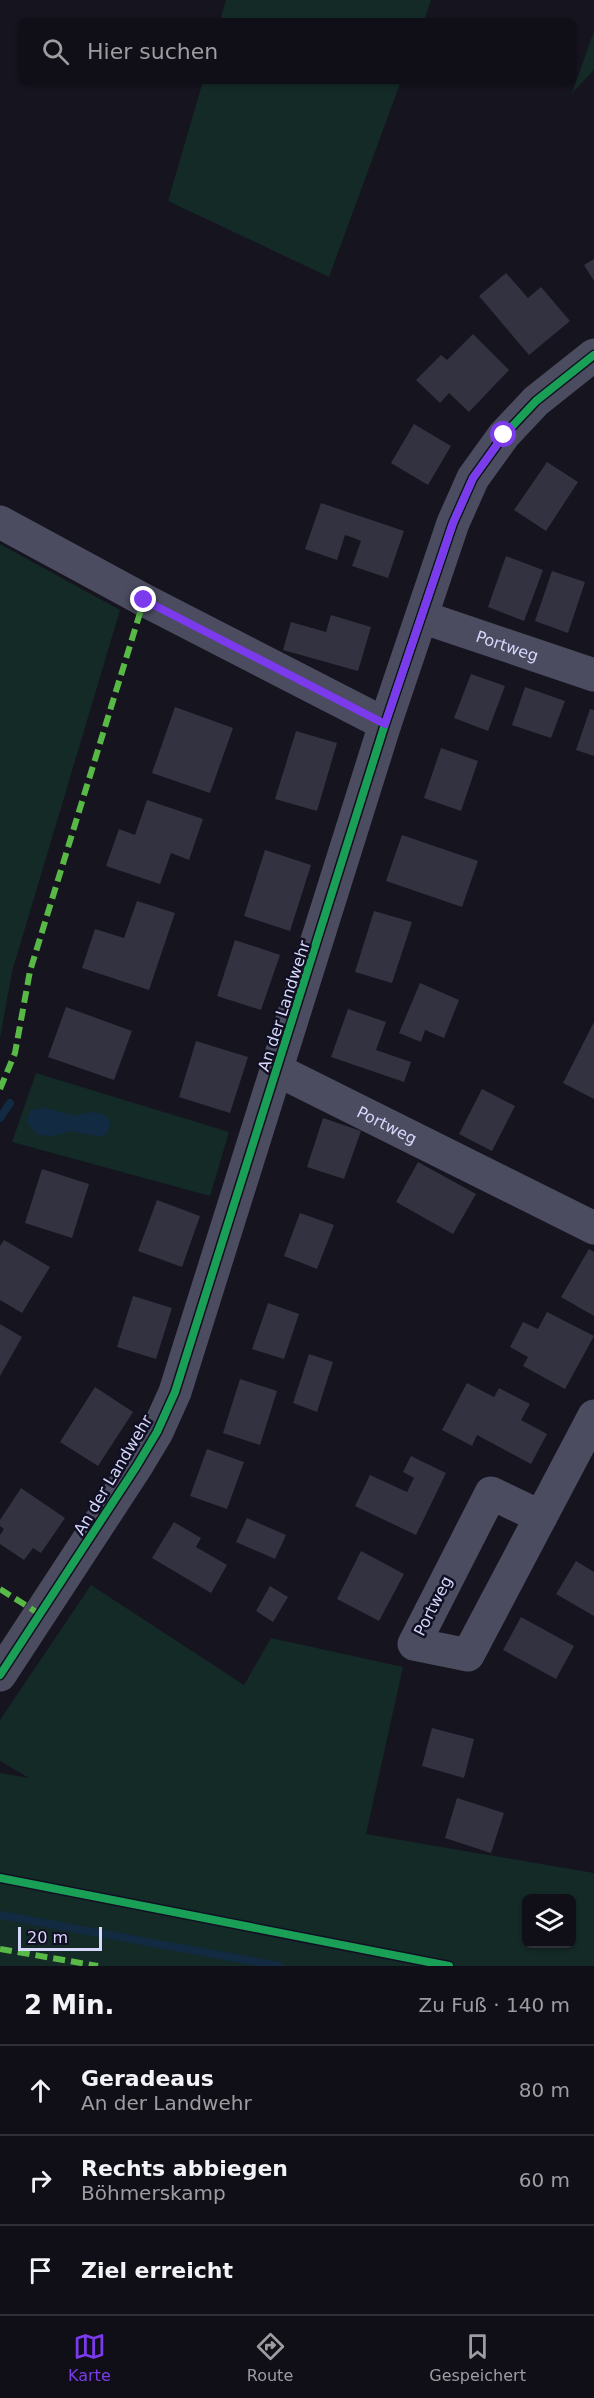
<!DOCTYPE html>
<html lang="de">
<meta charset="utf-8">
<style>
:root{--surface:#100f17;--page:#191820;--text:#f1f3f6;--muted:#9c9ca1;--line:#302f36;--accent:#7c3aed}
body{margin:0;font-family:"DejaVu Sans",sans-serif;background:var(--page);color:var(--text)}
.controls{position:absolute;right:18px;bottom:18px;display:grid;overflow:hidden;border-radius:9px;box-shadow:0 2px 4px #0004}
.controls button{width:54px;height:54px;display:grid;place-items:center;padding:0;border:0;border-bottom:2px solid var(--line);background:var(--surface);color:var(--text);font:30px sans-serif}
.scale{position:absolute;left:18px;bottom:15px;width:84px;box-sizing:border-box;padding-left:6px;border:3px solid #d6d7fb;border-top:0;font-size:16px;line-height:21px;white-space:nowrap;color:#d6d7fb;-webkit-text-stroke:4px #111023;paint-order:stroke}
.stop{position:absolute;width:18px;height:18px;margin:-14px;border:4px solid #7c3aed;border-radius:50%;background:#fff}
.stop.end{background:#7c3aed;border-color:#fff;box-shadow:0 2px 6px #0008}
.list{margin:0;padding:0;list-style:none}
h2{display:flex;justify-content:space-between;align-items:center;height:78px;margin:0;padding:0 24px;font-size:26px}
h2 small{font-size:20px;font-weight:400;color:var(--muted)}
.list li{display:grid;grid-template-columns:39px 1fr auto;gap:18px;align-items:center;box-sizing:border-box;height:90px;padding:0 24px;border-top:2px solid var(--line)}
.list b{display:block;font-size:22px;white-space:nowrap}
.list p{margin:0;font-size:20px;white-space:nowrap;color:var(--muted)}
.list em{font-size:20px;font-style:normal;color:var(--muted)}
.icon{flex:none;width:33px;height:33px;fill:none;stroke:currentColor;stroke-width:2;stroke-linecap:round;stroke-linejoin:round}
.map{position:relative;flex:none;width:594px;height:1966px;overflow:hidden}
.search{position:absolute;background:var(--surface);box-shadow:0 2px 4px #0004;left:18px;right:18px;top:18px;height:66px;display:flex;align-items:center;gap:15px;box-sizing:border-box;padding:0 21px;border-radius:9px;color:var(--muted);font-size:22px}
.sheet{height:348px;background:var(--surface)}
nav{display:flex;justify-content:space-around;align-items:center;box-sizing:border-box;height:84px;border-top:2px solid var(--line);background:var(--surface);font-size:16px;color:var(--muted)}
nav a{display:grid;justify-items:center;gap:3px}
nav .on{color:var(--accent)}
.map>svg:first-child{display:block}
</style>
<div class="map">
<svg width="594" height="1966" viewBox="0 0 594 1966">
<rect width="100%" height="100%" fill="#15141f"/>
<path fill="#142a27" fill-rule="evenodd" d="M 226,0 L 431,0 L 424,21 L 220,21 Z
M 594,31 L 594,70 L 572,93 Z
M 203,81 L 401,81 L 329,277 L 168,201 Z
M 0,544 L 120,610 L 12,972 L 0,1038 Z
M 36,1073 L 229,1132 L 210,1196 L 12,1142 Z
M 91,1585 L 244,1685 L 271,1638 L 403,1667 L 366,1834 L 594,1873 L 594,1966 L 0,1966 L 0,1773 L 29,1778 L 0,1761 L 0,1720 ZM 526,1898 L 572,1898 L 572,1944 L 526,1944 Z"/>
<path fill="#122a42" d="M 45,1108 L 76,1116 L 91,1112 L 105,1115 L 111,1122 L 107,1133 L 101,1137 L 70,1131 L 53,1136 L 38,1135 L 27,1123 L 30,1110 Z"/>
<g fill="none" stroke-linecap="round" stroke-linejoin="round">
<path stroke="#122a42" stroke-width="8" d="M 0,1118 L 10,1103
M 0,1915 L 279,1966"/>
</g>
<path fill="#333241" d="M 594,259 L 594,281 L 584,265 Z
M 506,273 L 528,298 L 541,287 L 570,321 L 529,355 L 479,296 Z
M 473,334 L 509,370 L 469,412 L 449,393 L 440,403 L 416,380 L 441,355 L 447,360 Z
M 414,424 L 451,446 L 428,485 L 391,463 Z
M 547,462 L 578,482 L 546,531 L 514,510 Z
M 321,503 L 404,531 L 388,578 L 352,566 L 361,541 L 354,538 L 345,535 L 337,560 L 305,549 Z
M 506,556 L 543,570 L 524,621 L 488,607 Z
M 552,571 L 585,582 L 568,633 L 535,621 Z
M 331,615 L 371,627 L 358,671 L 283,650 L 291,622 L 326,632 Z
M 471,674 L 505,686 L 488,731 L 454,718 Z
M 525,687 L 565,701 L 551,738 L 512,725 Z
M 175,707 L 233,728 L 210,793 L 152,773 Z
M 590,709 L 594,710 L 594,756 L 576,750 Z
M 296,731 L 337,743 L 317,811 L 275,799 Z
M 441,748 L 478,761 L 461,811 L 424,798 Z
M 147,800 L 203,819 L 189,860 L 171,853 L 160,884 L 106,866 L 119,829 L 135,835 Z
M 402,835 L 478,861 L 462,907 L 386,881 Z
M 265,850 L 311,865 L 290,931 L 244,916 Z
M 137,901 L 175,913 L 149,990 L 82,968 L 95,929 L 124,938 Z
M 374,911 L 412,922 L 392,983 L 355,972 Z
M 235,940 L 280,955 L 261,1010 L 217,996 Z
M 420,983 L 459,1000 L 444,1038 L 425,1030 L 421,1042 L 399,1033 Z
M 66,1007 L 132,1031 L 114,1080 L 48,1057 Z
M 348,1009 L 386,1022 L 376,1050 L 411,1062 L 404,1082 L 331,1057 Z
M 594,1022 L 594,1099 L 563,1083 Z
M 196,1041 L 248,1057 L 230,1113 L 179,1097 Z
M 482,1089 L 515,1106 L 492,1151 L 459,1134 Z
M 323,1118 L 361,1131 L 344,1179 L 307,1167 Z
M 418,1162 L 476,1194 L 453,1234 L 396,1202 Z
M 42,1169 L 89,1184 L 72,1238 L 25,1223 Z
M 157,1200 L 200,1216 L 182,1267 L 138,1251 Z
M 300,1213 L 334,1225 L 317,1269 L 284,1256 Z
M 4,1240 L 50,1267 L 22,1313 L 0,1300 L 0,1246 Z
M 589,1249 L 594,1252 L 594,1316 L 561,1297 Z
M 133,1296 L 172,1308 L 156,1359 L 117,1347 Z
M 268,1303 L 299,1314 L 284,1359 L 252,1349 Z
M 547,1312 L 594,1336 L 565,1389 L 523,1366 L 528,1357 L 510,1347 L 523,1322 L 538,1329 Z
M 0,1324 L 22,1337 L 0,1376 Z
M 309,1354 L 333,1362 L 317,1412 L 293,1403 Z
M 240,1379 L 277,1391 L 260,1445 L 223,1433 Z
M 467,1383 L 494,1397 L 499,1388 L 530,1404 L 521,1420 L 547,1434 L 531,1464 L 477,1435 L 472,1446 L 442,1430 Z
M 95,1387 L 133,1412 L 98,1466 L 60,1442 Z
M 207,1449 L 244,1462 L 227,1509 L 190,1496 Z
M 411,1456 L 446,1473 L 416,1535 L 355,1506 L 370,1475 L 407,1492 L 414,1478 L 403,1472 Z
M 21,1488 L 65,1518 L 41,1553 L 33,1548 L 24,1560 L 0,1544 L 0,1535 L 4,1529 L 0,1526 L 0,1520 Z
M 247,1518 L 286,1535 L 275,1559 L 236,1542 Z
M 174,1522 L 201,1538 L 196,1547 L 227,1565 L 211,1593 L 152,1558 Z
M 361,1551 L 404,1574 L 379,1621 L 337,1599 Z
M 576,1561 L 594,1572 L 594,1616 L 556,1594 Z
M 270,1586 L 288,1597 L 273,1622 L 256,1611 Z
M 521,1617 L 574,1646 L 556,1679 L 503,1650 Z
M 432,1728 L 474,1739 L 464,1778 L 422,1766 Z
M 457,1798 L 504,1813 L 491,1853 L 445,1838 Z"/>
<g fill="none" stroke-linecap="round" stroke-linejoin="round">
<g stroke="#4b4c5f" stroke-width="33">
<path d="M 0,522 L 144,600 L 385,724"/>
<path id="s1" d="M 422,617 L 594,675"/>
<path id="s2" d="M 277,1070 L 594,1228"/>
<path d="M 541,1517 L 491,1493 L 414,1644 L 468,1655 L 594,1416"/>
<path d="M 0,1675 L 136,1467 L 157,1432 L 175,1392 L 385,724 L 453,523 L 473,478 L 504,435 L 536,401 L 594,355"/>
</g>
<path stroke="#58b947" stroke-width="6" stroke-dasharray="12 6" stroke-linecap="butt" d="M 0,1089 L 15,1053 L 30,971 L 144,600
M 0,1589 L 41,1615
M 0,1949 L 98,1966"/>
<defs>
<path id="cycleway" d="M 0,1675 L 136,1467 L 157,1432 L 175,1392 L 385,724 L 453,523 L 473,478 L 504,435 L 536,401 L 594,355
M 0,1878 L 449,1966"/>
</defs>
<use href="#cycleway" stroke="#111023" stroke-width="11"/>
<use href="#cycleway" stroke="#1a9f57" stroke-width="8"/>
</g>
<g fill="none" stroke-linecap="round" stroke-linejoin="round">
<path stroke="#7c3aed" stroke-width="8" d="M 144,600 L 385,724 L 453,523 L 473,478 L 504,435"/>
</g>
<g text-anchor="middle" dominant-baseline="central" stroke-width="5" stroke-linejoin="round" paint-order="stroke">
<g font-size="16" fill="#d6d7fb" stroke="#111023">
<text stroke="none"><textPath href="#s1" startOffset="90">Portweg</textPath></text>
<text transform="translate(284 1006) rotate(-72)">An der Landwehr</text>
<text stroke="none"><textPath href="#s2" startOffset="123">Portweg</textPath></text>
<text transform="translate(113 1475) rotate(-59)">An der Landwehr</text>
<text transform="translate(433 1606) rotate(-63)">Portweg</text>
</g>
</g>
</svg>
<div class="controls">
<button><svg class="icon" aria-label="layers" viewBox="0 0 24 24"><path d="M12 4l9 5-9 5-9-5zM3 14l9 5 9-5"/></svg></button>
</div>
<div class="scale">20 m</div>
<div class="stop" style="left:504px;top:435px"></div>
<div class="stop end" style="left:144px;top:600px"></div>
<div class="search"><svg class="icon" aria-label="search" viewBox="0 0 24 24"><circle cx="10" cy="10" r="6"/><path d="M15 15l6 6"/></svg>Hier suchen</div>
</div>
<section class="sheet">
<h2>2 Min.<small>Zu Fuß · 140 m</small></h2>
<ul class="list">
<li><svg class="icon" aria-label="ahead" viewBox="0 0 24 24"><path d="M12 20V5M6 11l6-6 6 6"/></svg><div><b>Geradeaus</b><p>An der Landwehr</p></div><em>80 m</em></li>
<li><svg class="icon" aria-label="right" viewBox="0 0 24 24"><path d="M7 20v-9h11M14 6l5 5-5 5"/></svg><div><b>Rechts abbiegen</b><p>Böhmerskamp</p></div><em>60 m</em></li>
<li><svg class="icon" aria-label="arrive" viewBox="0 0 24 24"><path d="M6 21V4h12l-3 4 3 4H6"/></svg><div><b>Ziel erreicht</b></div></li>
</ul>
</section>
<nav>
<a class="on"><svg class="icon" aria-label="map" viewBox="0 0 24 24"><path d="M3 6l6-2 6 2 6-2v14l-6 2-6-2-6 2zM9 4v14M15 6v14"/></svg>Karte</a>
<a><svg class="icon" aria-label="directions" viewBox="0 0 24 24"><path d="M12 3l9 9-9 9-9-9zM9 14v-3h6M13 9l2 2-2 2"/></svg>Route</a>
<a><svg class="icon" aria-label="saved" viewBox="0 0 24 24"><path d="M7 4h10v16l-5-4-5 4z"/></svg>Gespeichert</a>
</nav>
